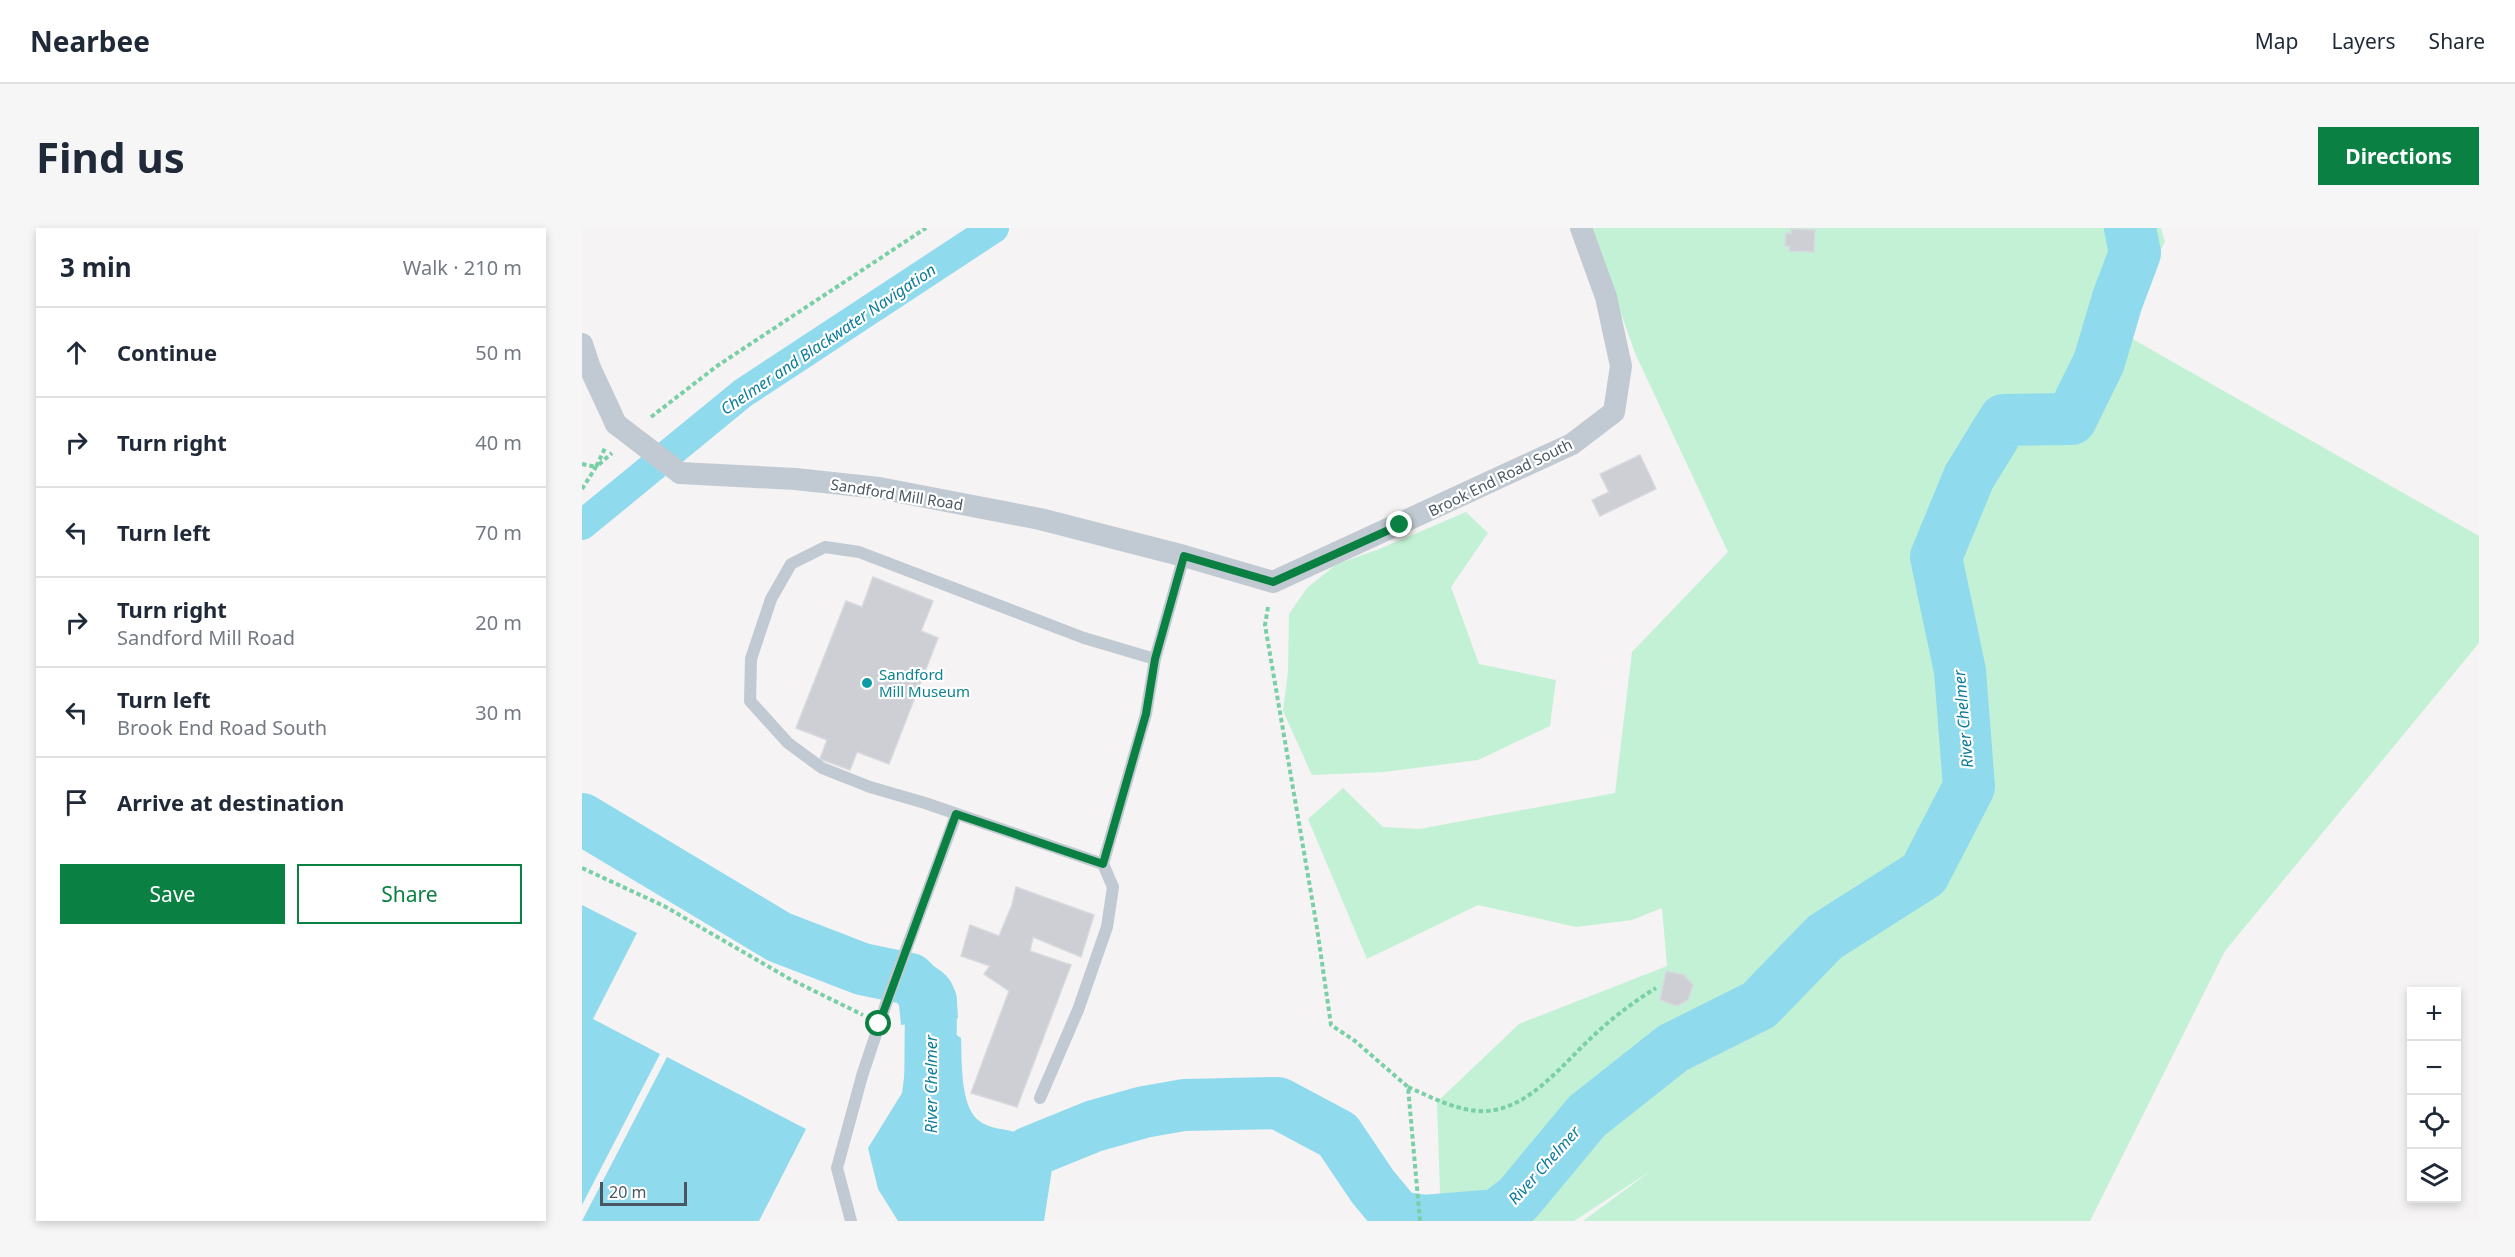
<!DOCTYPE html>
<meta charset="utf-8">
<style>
:root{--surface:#fff;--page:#f6f6f7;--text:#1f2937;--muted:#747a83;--line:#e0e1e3;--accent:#0b8043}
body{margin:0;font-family:"Noto Sans",sans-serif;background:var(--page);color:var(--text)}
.controls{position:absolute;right:18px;bottom:18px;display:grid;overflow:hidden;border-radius:0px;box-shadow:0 3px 9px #0003}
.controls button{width:54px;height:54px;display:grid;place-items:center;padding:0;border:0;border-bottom:2px solid var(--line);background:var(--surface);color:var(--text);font:30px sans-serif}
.scale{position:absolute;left:18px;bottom:15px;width:87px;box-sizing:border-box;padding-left:6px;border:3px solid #4a5661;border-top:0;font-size:16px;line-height:21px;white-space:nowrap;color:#4a5661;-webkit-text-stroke:4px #fff;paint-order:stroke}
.stop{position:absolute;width:18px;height:18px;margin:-14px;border:4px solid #0b8043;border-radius:50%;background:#fff}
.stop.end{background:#0b8043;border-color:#fff;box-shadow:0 2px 6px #0008}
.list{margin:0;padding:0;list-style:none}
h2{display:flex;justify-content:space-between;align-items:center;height:78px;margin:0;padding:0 24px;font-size:26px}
h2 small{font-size:20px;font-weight:400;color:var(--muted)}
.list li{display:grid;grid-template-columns:39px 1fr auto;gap:18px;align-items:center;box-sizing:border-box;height:90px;padding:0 24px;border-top:2px solid var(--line)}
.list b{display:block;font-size:22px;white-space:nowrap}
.list p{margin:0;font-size:20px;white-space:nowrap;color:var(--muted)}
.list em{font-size:20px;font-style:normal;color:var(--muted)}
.actions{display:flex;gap:12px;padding:18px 24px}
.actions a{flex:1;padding:14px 0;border:2px solid var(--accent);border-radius:0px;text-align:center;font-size:21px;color:var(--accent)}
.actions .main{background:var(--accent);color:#fff}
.icon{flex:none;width:33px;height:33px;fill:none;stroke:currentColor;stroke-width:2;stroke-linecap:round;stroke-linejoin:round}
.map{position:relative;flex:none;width:1897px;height:993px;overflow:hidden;border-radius:0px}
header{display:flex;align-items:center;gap:36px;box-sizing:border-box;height:84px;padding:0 30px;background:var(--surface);border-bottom:2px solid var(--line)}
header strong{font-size:28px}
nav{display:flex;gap:33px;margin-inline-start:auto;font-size:21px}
.intro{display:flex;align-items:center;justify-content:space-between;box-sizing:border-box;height:144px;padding:0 36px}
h1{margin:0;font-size:42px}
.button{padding:15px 27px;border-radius:0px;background:var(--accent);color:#fff;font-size:21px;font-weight:700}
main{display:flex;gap:36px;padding:0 36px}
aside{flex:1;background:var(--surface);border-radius:0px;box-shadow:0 3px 9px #0003}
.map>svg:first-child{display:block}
</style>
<header>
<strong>Nearbee</strong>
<nav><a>Map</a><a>Layers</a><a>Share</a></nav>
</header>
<div class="intro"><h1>Find us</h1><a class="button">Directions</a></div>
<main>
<aside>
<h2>3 min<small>Walk · 210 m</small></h2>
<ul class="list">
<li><svg class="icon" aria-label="ahead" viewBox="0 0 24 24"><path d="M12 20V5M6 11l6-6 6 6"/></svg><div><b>Continue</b></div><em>50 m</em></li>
<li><svg class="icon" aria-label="right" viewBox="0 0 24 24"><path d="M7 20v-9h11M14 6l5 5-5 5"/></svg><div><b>Turn right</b></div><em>40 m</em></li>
<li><svg class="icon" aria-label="left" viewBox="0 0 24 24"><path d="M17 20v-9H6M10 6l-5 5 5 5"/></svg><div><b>Turn left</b></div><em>70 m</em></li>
<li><svg class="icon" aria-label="right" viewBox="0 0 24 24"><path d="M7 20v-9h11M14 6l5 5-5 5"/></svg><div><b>Turn right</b><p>Sandford Mill Road</p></div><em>20 m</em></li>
<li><svg class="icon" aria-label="left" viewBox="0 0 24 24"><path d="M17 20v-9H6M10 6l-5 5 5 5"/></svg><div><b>Turn left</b><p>Brook End Road South</p></div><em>30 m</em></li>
<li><svg class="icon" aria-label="arrive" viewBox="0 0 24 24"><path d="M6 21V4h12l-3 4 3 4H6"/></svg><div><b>Arrive at destination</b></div></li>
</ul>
<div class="actions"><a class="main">Save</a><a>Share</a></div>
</aside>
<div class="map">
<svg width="1897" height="993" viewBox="0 0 1897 993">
<rect width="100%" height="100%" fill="#f5f3f3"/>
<path fill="#c3f1d5" d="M 1009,0 L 1579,0 L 1583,14 L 1533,101 L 1897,308 L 1897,415 L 1643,723 L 1508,993 L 1001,993 L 1070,942 L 992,993 L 859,993 L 855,874 L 937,796 L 1085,738 L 1080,680 L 1050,692 L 994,699 L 896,677 L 785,731 L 726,591 L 761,560 L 801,599 L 837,601 L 1033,565 L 1050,424 L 1146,324 L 1053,125 Z
M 884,284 L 906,305 L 869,359 L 897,436 L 974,452 L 968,498 L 896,532 L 802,544 L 730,547 L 701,483 L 706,444 L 707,386 L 725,360 L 755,336 L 795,322 Z"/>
<path fill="#90daee" d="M 0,677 L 55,705 L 11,791 L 78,826 L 0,977 Z
M 331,728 C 366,744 375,750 376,790 L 319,797 L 316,767 Z
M 373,806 L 379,810 C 380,832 378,877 396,892 C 408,902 423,900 436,905 C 448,910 461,921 472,928 L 462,993 L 316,993 L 296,961 L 286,920 L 320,865 L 325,827 L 334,808 Z
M 85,829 L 224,901 L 177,993 L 0,993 Z"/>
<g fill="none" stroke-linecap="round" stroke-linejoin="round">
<path stroke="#90daee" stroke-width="9" d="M 816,993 L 816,989"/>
<path stroke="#90daee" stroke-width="30" d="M 0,297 L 161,165 L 412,0"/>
<path stroke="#90daee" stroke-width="52" d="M 0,591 L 197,709 L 280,741 L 328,751 L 349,773 L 348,880
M 398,959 L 448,924 L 512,898 L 562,884 L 602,877 L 696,875 L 756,907 L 791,959 L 816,989 L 842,993 L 915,987 L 936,971 L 1005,888 L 1091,820 L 1177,777 L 1243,709 L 1342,646 L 1387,559 L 1378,443 L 1354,329 L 1387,249 L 1422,192 L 1489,191 L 1517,134 L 1535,73 L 1553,25 L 1548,0"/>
</g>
<path fill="#cdcfd5" stroke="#d7d9de" stroke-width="1.5" d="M 1209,1 L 1233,2 L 1232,24 L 1207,23 L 1208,18 L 1203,18 L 1204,5 L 1209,6 Z
M 1058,227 L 1074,261 L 1018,288 L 1010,272 L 1027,264 L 1018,246 Z
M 291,349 L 351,373 L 339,403 L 356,410 L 307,536 L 275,524 L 268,542 L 238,531 L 245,512 L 214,500 L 264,373 L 280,379 Z
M 434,659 L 512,687 L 499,729 L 451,709 L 448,723 L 489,737 L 435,879 L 389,865 L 427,763 L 402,746 L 408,738 L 379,728 L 388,697 L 417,708 L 430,677 Z
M 1084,743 L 1102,747 L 1111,757 L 1106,772 L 1095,778 L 1078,772 Z"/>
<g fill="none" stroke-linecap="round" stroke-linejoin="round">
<path stroke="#7ad0a6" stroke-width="4" stroke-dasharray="4.5 3" stroke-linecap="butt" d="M 69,189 L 135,138 L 344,0
M 0,236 L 14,239 L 23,220
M 0,261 L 14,239 L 30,225
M 686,379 L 683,397 L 735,700 L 749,797 L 773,813 L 826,859 L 838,993
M 0,640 L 82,678 L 206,750 L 281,787
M 826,859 C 849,869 871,881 896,883 C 943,886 978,839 1009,810 C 1029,791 1051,774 1074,760"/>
<path stroke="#c1cad2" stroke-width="12" d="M 243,319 L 277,324 L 502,410 L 573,431 L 564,486 L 521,636 L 343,575 L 288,559 L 240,540 L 206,515 L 168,473 L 169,431 L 189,371 L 209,336 Z
M 573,431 L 602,328
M 458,870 L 496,782 L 525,699 L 531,659 L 521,636
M 269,993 L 255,940 L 280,848 L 306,770 L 374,587"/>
<path stroke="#c1cad2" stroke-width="22" d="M 0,116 L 8,140 L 34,196
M 98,245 L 213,251 L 297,260 L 458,291 L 602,328 L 691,354 L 990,216 L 1032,184 L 1039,138 L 1024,69 L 999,0"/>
<path stroke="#c1cad2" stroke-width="22" d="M 34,196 L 98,245"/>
</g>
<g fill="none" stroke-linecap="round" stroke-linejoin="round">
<path stroke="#0b8043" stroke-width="8" d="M 297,796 L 374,586 L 521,636 L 564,486 L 573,431 L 602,328 L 691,354 L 818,297"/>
</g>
<circle fill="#0f9aa8" stroke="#fff" stroke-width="2" cx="285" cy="455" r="6"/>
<g text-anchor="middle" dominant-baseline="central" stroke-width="4.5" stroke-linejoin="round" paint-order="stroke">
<g font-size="15" fill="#4a5661" stroke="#fff">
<text transform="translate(918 249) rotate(-26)">Brook End Road South</text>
<text transform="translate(315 266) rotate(9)">Sandford Mill Road</text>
</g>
<g font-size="15" fill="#0d838f" stroke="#fff" text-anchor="start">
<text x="297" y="446">Sandford<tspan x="297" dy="17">Mill Museum</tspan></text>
</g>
<g font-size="16" font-style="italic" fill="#0c7c9b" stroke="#fff">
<text transform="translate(246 111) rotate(-34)">Chelmer and Blackwater Navigation</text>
<text transform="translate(1381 491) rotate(-95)">River Chelmer</text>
<text transform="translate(349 856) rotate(-90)">River Chelmer</text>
<text transform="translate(962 937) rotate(-48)">River Chelmer</text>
</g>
</g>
</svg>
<div class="controls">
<button>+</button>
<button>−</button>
<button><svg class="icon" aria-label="locate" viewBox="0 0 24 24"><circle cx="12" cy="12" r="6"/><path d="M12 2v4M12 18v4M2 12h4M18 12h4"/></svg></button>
<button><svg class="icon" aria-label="layers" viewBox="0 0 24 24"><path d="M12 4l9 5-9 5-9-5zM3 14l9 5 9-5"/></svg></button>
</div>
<div class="scale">20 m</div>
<div class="stop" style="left:297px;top:796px"></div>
<div class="stop end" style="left:818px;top:297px"></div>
</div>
</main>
